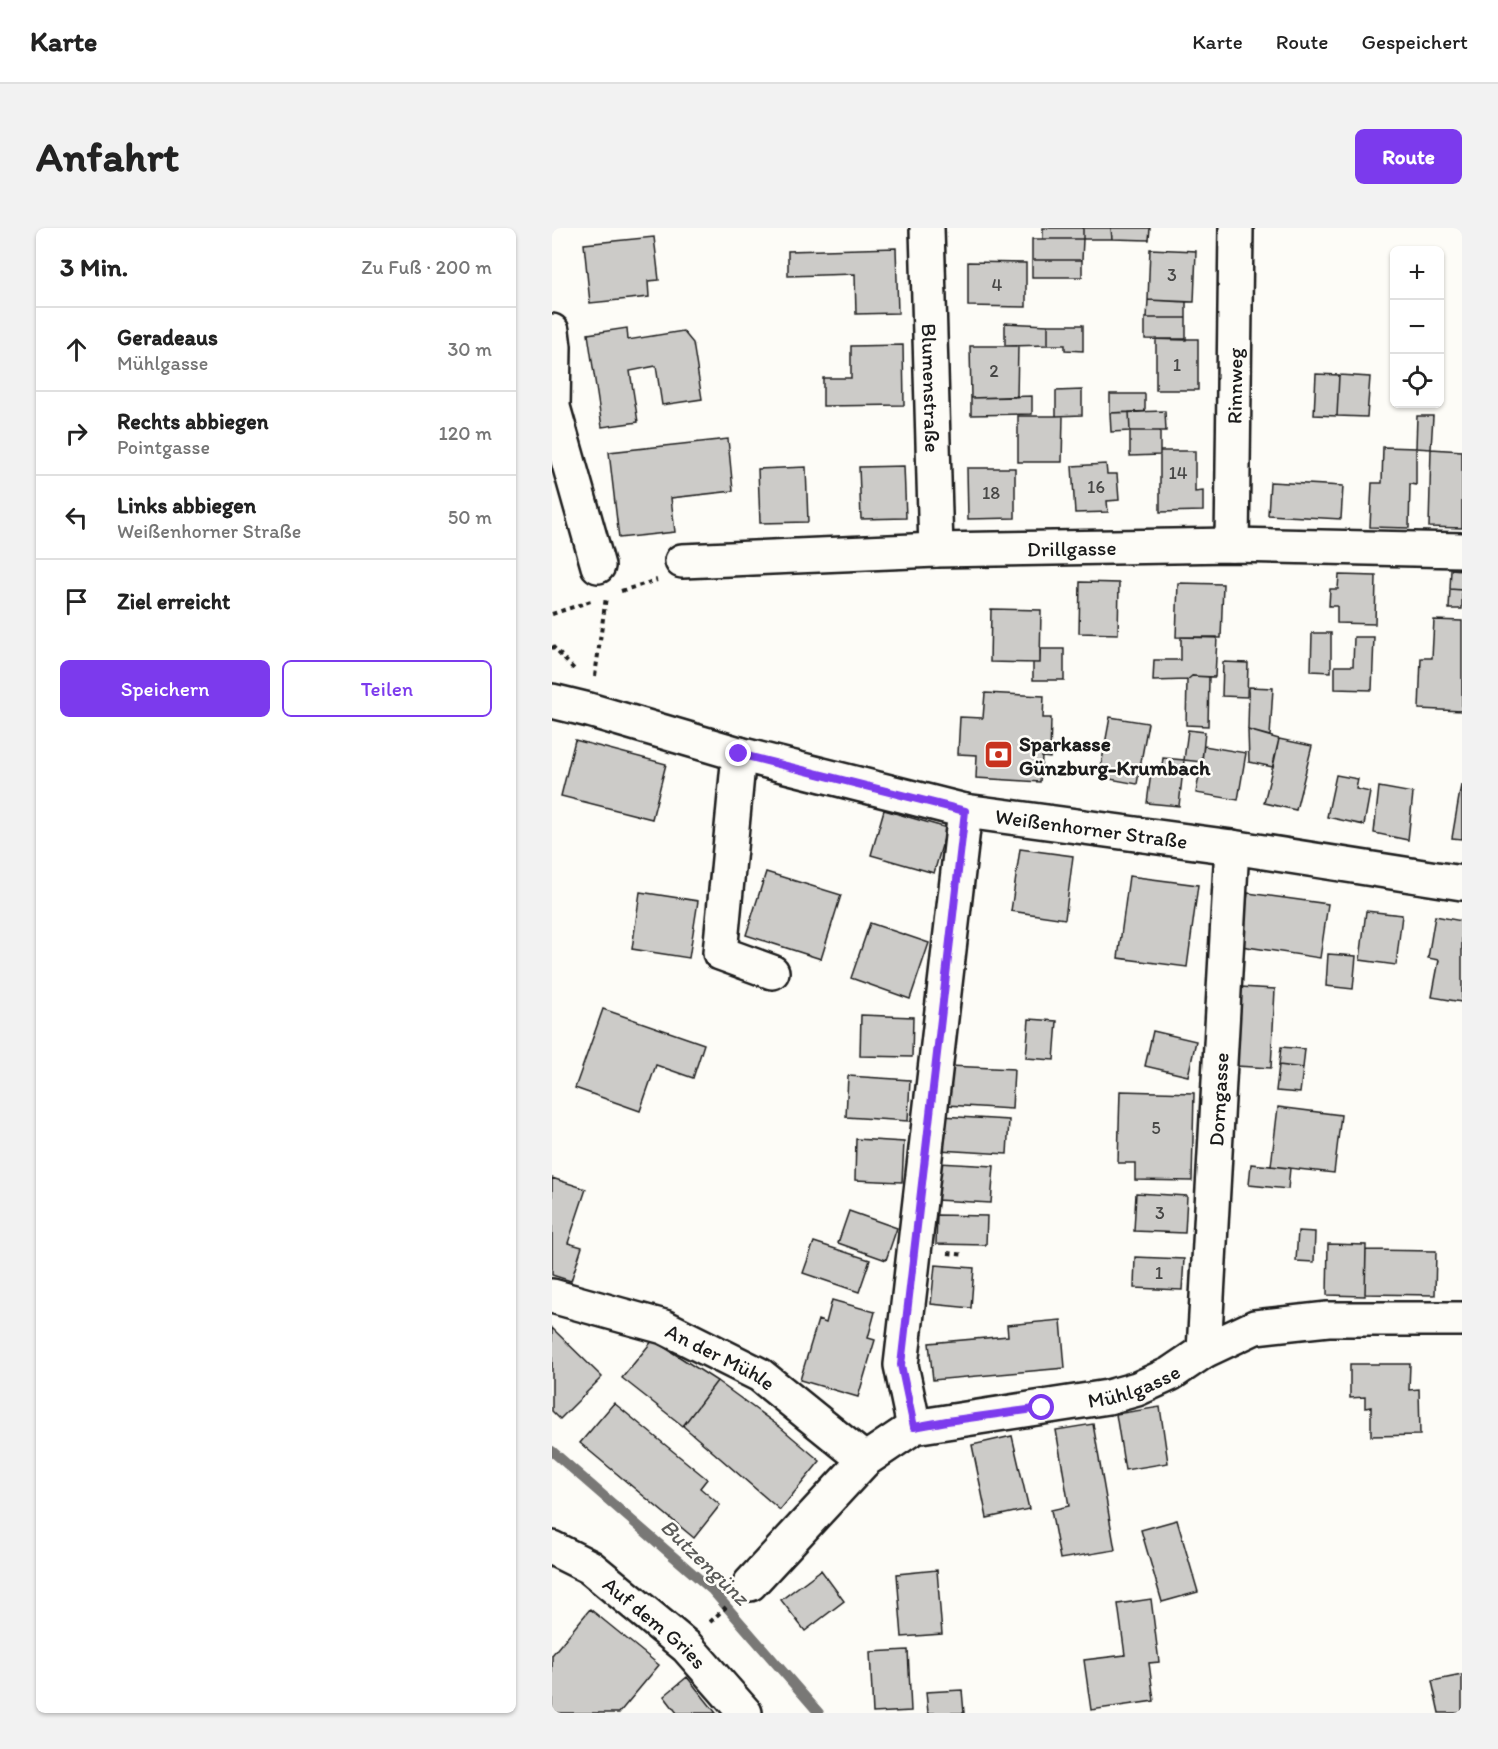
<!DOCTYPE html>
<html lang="de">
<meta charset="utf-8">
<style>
:root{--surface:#fff;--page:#f2f2f2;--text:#222;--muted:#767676;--line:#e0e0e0;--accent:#7c3aed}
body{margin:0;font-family:Itim,sans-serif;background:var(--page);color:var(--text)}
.controls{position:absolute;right:18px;top:18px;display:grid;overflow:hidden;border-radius:9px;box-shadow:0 2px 4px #0004}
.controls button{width:54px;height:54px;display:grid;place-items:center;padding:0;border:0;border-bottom:2px solid var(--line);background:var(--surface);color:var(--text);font:30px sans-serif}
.stop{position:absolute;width:18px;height:18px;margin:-14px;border:4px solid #7c3aed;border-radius:50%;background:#fff}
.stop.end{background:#7c3aed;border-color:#fff;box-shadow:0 2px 6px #0008}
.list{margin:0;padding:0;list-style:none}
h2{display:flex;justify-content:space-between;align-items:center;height:78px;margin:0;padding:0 24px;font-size:26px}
h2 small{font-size:20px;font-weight:400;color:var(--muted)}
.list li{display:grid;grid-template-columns:39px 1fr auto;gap:18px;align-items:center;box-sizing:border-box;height:84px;padding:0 24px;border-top:2px solid var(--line)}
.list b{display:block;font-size:22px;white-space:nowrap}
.list p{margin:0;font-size:20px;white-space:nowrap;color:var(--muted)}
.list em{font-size:20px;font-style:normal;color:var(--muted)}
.actions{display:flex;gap:12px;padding:18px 24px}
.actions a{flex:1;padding:14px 0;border:2px solid var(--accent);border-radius:9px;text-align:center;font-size:21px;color:var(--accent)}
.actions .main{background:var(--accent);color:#fff}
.icon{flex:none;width:33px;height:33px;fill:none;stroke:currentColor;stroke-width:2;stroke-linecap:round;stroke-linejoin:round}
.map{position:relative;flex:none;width:910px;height:1485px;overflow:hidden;border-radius:9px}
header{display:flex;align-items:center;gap:36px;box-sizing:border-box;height:84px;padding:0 30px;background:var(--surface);border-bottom:2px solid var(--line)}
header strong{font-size:28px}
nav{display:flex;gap:33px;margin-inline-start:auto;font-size:21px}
.intro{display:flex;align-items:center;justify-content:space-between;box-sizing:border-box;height:144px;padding:0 36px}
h1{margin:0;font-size:42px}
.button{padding:15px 27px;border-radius:9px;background:var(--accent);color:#fff;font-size:21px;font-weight:700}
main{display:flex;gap:36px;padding:0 36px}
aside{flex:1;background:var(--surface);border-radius:9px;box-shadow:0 2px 4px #0004}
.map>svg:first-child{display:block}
</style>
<header>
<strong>Karte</strong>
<nav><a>Karte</a><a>Route</a><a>Gespeichert</a></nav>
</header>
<div class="intro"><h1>Anfahrt</h1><a class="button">Route</a></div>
<main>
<aside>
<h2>3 Min.<small>Zu Fuß · 200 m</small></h2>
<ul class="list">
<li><svg class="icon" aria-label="ahead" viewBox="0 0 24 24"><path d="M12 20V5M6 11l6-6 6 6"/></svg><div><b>Geradeaus</b><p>Mühlgasse</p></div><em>30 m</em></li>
<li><svg class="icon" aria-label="right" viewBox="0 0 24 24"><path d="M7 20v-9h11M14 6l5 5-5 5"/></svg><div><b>Rechts abbiegen</b><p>Pointgasse</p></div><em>120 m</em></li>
<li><svg class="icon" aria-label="left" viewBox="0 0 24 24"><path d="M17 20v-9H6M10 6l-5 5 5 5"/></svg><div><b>Links abbiegen</b><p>Weißenhorner Straße</p></div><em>50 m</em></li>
<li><svg class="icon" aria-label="arrive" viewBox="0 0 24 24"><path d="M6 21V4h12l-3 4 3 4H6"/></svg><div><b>Ziel erreicht</b></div></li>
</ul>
<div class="actions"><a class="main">Speichern</a><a>Teilen</a></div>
</aside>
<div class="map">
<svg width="910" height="1485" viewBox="0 0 910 1485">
<rect width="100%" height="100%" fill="#fdfcf7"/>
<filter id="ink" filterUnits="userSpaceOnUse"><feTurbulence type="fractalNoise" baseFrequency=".0167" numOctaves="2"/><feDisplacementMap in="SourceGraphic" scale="12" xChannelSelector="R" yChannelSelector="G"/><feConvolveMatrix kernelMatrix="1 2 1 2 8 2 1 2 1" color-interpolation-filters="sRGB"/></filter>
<g filter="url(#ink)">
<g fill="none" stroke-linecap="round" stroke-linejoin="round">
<path stroke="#797876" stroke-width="10" d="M 0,1223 L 160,1362 L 267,1485"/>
</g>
<path fill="#cccbc8" stroke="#1c1c1c" stroke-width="1.5" d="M 491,0 L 531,0 L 531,11 L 491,11 Z
M 531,0 L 559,0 L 560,11 L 531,11 Z
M 559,0 L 598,0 L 597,12 L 560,11 Z
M 102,9 L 107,52 L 96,53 L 97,69 L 38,75 L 32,16 Z
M 480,11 L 531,11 L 530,32 L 480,32 Z
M 344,20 L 346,85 L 304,86 L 303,46 L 236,48 L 236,23 Z
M 598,21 L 644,23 L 642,74 L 596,72 Z
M 480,32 L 530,32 L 530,49 L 480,49 Z
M 416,34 L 474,35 L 474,79 L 416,78 Z
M 596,72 L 634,74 L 634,90 L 595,90 Z
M 593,90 L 634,90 L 634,112 L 593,111 Z
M 453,95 L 496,97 L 496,117 L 453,118 Z
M 496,97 L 531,97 L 531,123 L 513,122 L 513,117 L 496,117 Z
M 75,100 L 76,112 L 131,103 L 141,115 L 150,171 L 110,177 L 104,138 L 78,143 L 86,194 L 50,199 L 36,106 Z
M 604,111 L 646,111 L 646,162 L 604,162 Z
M 351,117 L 352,177 L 271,178 L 271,150 L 299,150 L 299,118 Z
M 418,118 L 466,118 L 465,169 L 419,170 Z
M 764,146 L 787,147 L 785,188 L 762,187 Z
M 787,147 L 818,149 L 815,189 L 785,188 Z
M 530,162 L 530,187 L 504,188 L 504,163 Z
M 558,166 L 593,166 L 593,184 L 558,185 Z
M 480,168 L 480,186 L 419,187 L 419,170 Z
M 613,183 L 614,203 L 578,203 L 577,184 Z
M 577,184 L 578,203 L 559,204 L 558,185 Z
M 466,188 L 511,188 L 510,234 L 466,234 Z
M 865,188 L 881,188 L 879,221 L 864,220 Z
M 578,203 L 608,203 L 608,227 L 578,228 Z
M 176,211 L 181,263 L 119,270 L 123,304 L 67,310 L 57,224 Z
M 831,219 L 864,220 L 864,257 L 858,256 L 857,300 L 818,299 L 820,255 L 830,255 Z
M 879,221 L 910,223 L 910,300 L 877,299 Z
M 608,223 L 643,223 L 643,264 L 651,263 L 651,283 L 608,284 Z
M 554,236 L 555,246 L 565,246 L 567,272 L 555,273 L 556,284 L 523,285 L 520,238 Z
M 352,238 L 354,290 L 309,291 L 307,239 Z
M 254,239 L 256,294 L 208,295 L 206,241 Z
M 415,240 L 463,240 L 463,290 L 416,291 Z
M 718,254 L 791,258 L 789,291 L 716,287 Z
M 899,341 L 910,342 L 910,362 L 898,361 Z
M 787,347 L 824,348 L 823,396 L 785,395 L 785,378 L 777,378 L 778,361 L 786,361 Z
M 528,354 L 567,355 L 566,406 L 527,405 Z
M 626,355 L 671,356 L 669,410 L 624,409 Z
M 898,361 L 910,362 L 910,381 L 897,381 Z
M 439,381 L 489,382 L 488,435 L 438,434 Z
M 882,392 L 910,393 L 910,483 L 867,481 L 869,430 L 880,430 Z
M 760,405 L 779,405 L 779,444 L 759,443 Z
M 629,409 L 665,409 L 663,449 L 640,448 L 635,452 L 601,453 L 602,432 L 629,432 Z
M 802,409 L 822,409 L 820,462 L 783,461 L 783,438 L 801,438 Z
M 488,421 L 512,421 L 512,452 L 481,452 L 481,435 L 488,435 Z
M 671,434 L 696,435 L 695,469 L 670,468 Z
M 640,448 L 657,449 L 656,498 L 634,497 L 635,452 Z
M 697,459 L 721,460 L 718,508 L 696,502 Z
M 433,465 L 492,468 L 491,490 L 499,490 L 498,530 L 490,529 L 488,554 L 424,550 L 425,527 L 406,526 L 408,489 L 431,490 Z
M 558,489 L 596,495 L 585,556 L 547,549 Z
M 636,502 L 653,504 L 650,534 L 632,532 Z
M 696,502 L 727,511 L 721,539 L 697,534 Z
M 727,511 L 760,518 L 744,582 L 712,575 Z
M 23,512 L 114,536 L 100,591 L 9,568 Z
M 652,518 L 694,525 L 686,572 L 644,565 Z
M 611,530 L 632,532 L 627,578 L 595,575 L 599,545 L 609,546 Z
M 784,547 L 806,551 L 804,561 L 818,564 L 812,597 L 775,589 Z
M 909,557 L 910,557 L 910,611 L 900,610 Z
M 827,559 L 861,565 L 856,612 L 822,605 Z
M 332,582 L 395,600 L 382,645 L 319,627 Z
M 468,621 L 521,628 L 513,691 L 459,683 Z
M 214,644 L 289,667 L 269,731 L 194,707 Z
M 577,648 L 646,657 L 635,739 L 566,730 Z
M 88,664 L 146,673 L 137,730 L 80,721 Z
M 696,665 L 776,676 L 768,730 L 689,718 Z
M 814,683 L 850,687 L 844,737 L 808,732 Z
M 883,688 L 910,693 L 910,774 L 880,769 L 887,732 L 876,730 Z
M 318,695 L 377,715 L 358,771 L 299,750 Z
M 776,726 L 804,728 L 801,761 L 774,758 Z
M 688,759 L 723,761 L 719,840 L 684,838 Z
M 51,781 L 152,816 L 141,850 L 104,837 L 88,883 L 23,860 Z
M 309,787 L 361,789 L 360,829 L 308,828 Z
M 477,791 L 505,793 L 502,832 L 474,830 Z
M 601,803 L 644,813 L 636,848 L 593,838 Z
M 729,819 L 753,821 L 751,840 L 727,837 Z
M 727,837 L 751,840 L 748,865 L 724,863 Z
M 397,838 L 462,841 L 460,881 L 395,877 Z
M 296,848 L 358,852 L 356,893 L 294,889 Z
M 568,863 L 642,865 L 640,953 L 583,952 L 583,935 L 566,935 Z
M 726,879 L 789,887 L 782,945 L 719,938 Z
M 389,888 L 457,892 L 455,926 L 387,922 Z
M 304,911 L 352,914 L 350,954 L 303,952 Z
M 386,935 L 442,938 L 439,975 L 384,972 Z
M 699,936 L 738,940 L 736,961 L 697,957 Z
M 0,950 L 34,961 L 16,1015 L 30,1019 L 19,1053 L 0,1047 Z
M 584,965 L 635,968 L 633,1005 L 582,1003 Z
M 297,983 L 345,1000 L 334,1032 L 286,1015 Z
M 385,987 L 435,988 L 434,1017 L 384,1016 Z
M 746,1003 L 763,1004 L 762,1034 L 744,1033 Z
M 262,1014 L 318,1032 L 307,1064 L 251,1045 Z
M 776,1016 L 814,1017 L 813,1068 L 775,1067 Z
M 814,1022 L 884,1023 L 883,1067 L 813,1066 Z
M 583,1029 L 632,1031 L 630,1062 L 582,1060 Z
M 383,1037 L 422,1040 L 419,1080 L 379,1076 Z
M 280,1072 L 323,1084 L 316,1110 L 323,1112 L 306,1169 L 248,1152 L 266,1092 L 274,1095 Z
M 509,1092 L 513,1140 L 381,1152 L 377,1115 L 456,1108 L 455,1097 Z
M 0,1100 L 50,1149 L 8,1191 L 0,1183 Z
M 101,1112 L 165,1153 L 131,1198 L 70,1150 Z
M 798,1136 L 858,1136 L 857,1162 L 867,1161 L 868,1207 L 819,1208 L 819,1179 L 813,1180 L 813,1169 L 798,1170 Z
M 165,1153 L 228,1199 L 268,1233 L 228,1282 L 131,1198 Z
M 62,1175 L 155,1251 L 148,1260 L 168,1277 L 142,1310 L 28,1215 Z
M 608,1179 L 616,1235 L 573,1242 L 564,1186 Z
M 541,1196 L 563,1322 L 508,1331 L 499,1282 L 517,1278 L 504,1202 Z
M 460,1208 L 477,1281 L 435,1290 L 420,1217 Z
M 625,1292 L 646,1364 L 610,1374 L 589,1302 Z
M 269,1342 L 292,1373 L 253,1403 L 229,1372 Z
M 385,1342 L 390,1406 L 350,1409 L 345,1346 Z
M 599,1371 L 607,1434 L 597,1435 L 602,1473 L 539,1482 L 532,1432 L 573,1427 L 566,1376 Z
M 38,1381 L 107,1437 L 67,1485 L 0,1485 L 0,1427 Z
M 356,1422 L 359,1483 L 321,1485 L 318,1424 Z
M 910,1447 L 910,1485 L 887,1485 L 880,1453 Z
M 135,1449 L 164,1485 L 125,1485 L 112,1468 Z
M 410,1462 L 412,1485 L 376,1485 L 374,1464 Z"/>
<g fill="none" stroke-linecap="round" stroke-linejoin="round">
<defs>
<g id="minor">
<path id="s1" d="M 375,0 L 384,322"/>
<path d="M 0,103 L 2,119 L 1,179 L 46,338"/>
<path id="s2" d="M 680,317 L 684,0"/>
<path id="s3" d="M 130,333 L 384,322 L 680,317 L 910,322"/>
<path d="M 187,526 L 168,725 L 220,744"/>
<path id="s4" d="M 0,1068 L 112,1099 L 208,1147 L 313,1232"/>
<path id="s5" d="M 652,1123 L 680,619"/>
<path d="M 362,1199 L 349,1137 L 413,583"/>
<path id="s6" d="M 0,1320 L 38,1339 L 135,1419 L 193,1485"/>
<path id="s7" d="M 198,1356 L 313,1232 L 362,1199 L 556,1169 L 585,1161 L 618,1146 L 652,1123 L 703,1099 L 776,1091 L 910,1091"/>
</g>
<g id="major">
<path id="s8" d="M 0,473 L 37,482 L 187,526 L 413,583 L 680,619 L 910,655"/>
</g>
</defs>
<use href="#minor" stroke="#1c1c1c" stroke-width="38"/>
<use href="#major" stroke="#1c1c1c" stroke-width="38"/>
<path stroke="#1c1c1c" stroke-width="4" stroke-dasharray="4.5 4.5" stroke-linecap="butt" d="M 69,363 L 105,352
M 0,386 L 42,372
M 0,418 L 22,441
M 43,448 L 54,369
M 396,1025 L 413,1027
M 158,1394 L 174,1379"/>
<use href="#minor" stroke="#fdfcf7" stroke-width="33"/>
<use href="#major" stroke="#fdfcf7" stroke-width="33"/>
</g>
</g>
<g fill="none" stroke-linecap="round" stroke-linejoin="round" filter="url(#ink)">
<path stroke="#7c3aed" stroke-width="8" d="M 187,526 L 413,583 L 349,1137 L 362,1199 L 395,1193 L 490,1180"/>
</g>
<defs>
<symbol id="bank-square" viewBox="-11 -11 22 22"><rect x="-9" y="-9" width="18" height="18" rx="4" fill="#c8321e" stroke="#fdfcf7"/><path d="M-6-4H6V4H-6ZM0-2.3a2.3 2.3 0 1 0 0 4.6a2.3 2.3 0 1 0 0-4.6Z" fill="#fff"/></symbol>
</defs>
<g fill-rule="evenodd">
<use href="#bank-square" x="430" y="510" width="33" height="33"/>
</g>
<g text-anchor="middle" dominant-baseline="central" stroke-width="5" stroke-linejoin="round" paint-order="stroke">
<g font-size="18" fill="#484847">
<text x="620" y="47">3</text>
<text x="445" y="57">4</text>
<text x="625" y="137">1</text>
<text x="442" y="143">2</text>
<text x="626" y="245">14</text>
<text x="544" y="259">16</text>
<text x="439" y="265">18</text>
<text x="604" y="900">5</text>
<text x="608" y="985">3</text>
<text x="607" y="1045">1</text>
</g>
<g font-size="21" fill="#1c1c1c" stroke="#fdfcf7">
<text stroke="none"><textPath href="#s2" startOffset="159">Rinnweg</textPath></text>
<text stroke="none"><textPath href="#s1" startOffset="160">Blumenstraße</textPath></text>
<text stroke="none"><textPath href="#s3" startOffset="390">Drillgasse</textPath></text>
<text stroke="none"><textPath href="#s8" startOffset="555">Weißenhorner Straße</textPath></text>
<text stroke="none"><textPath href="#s5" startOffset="252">Dorngasse</textPath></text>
<text stroke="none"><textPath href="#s4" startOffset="180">An der Mühle</textPath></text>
<text stroke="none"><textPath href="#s7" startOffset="452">Mühlgasse</textPath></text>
<text stroke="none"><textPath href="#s6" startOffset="128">Auf dem Gries</textPath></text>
</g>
<g font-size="21" font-weight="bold" fill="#1c1c1c" stroke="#fdfcf7" text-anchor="start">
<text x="467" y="515">Sparkasse<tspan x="467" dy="24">Günzburg-Krumbach</tspan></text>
</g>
<g font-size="22" font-style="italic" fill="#5a5a58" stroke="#fdfcf7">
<text transform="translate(153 1334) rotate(44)">Butzengünz</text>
</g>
</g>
</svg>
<div class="controls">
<button>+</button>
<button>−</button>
<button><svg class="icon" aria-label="locate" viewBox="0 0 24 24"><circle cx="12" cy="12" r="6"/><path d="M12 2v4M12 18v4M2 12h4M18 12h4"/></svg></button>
</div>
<div class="stop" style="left:490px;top:1180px"></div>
<div class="stop end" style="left:187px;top:526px"></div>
</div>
</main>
